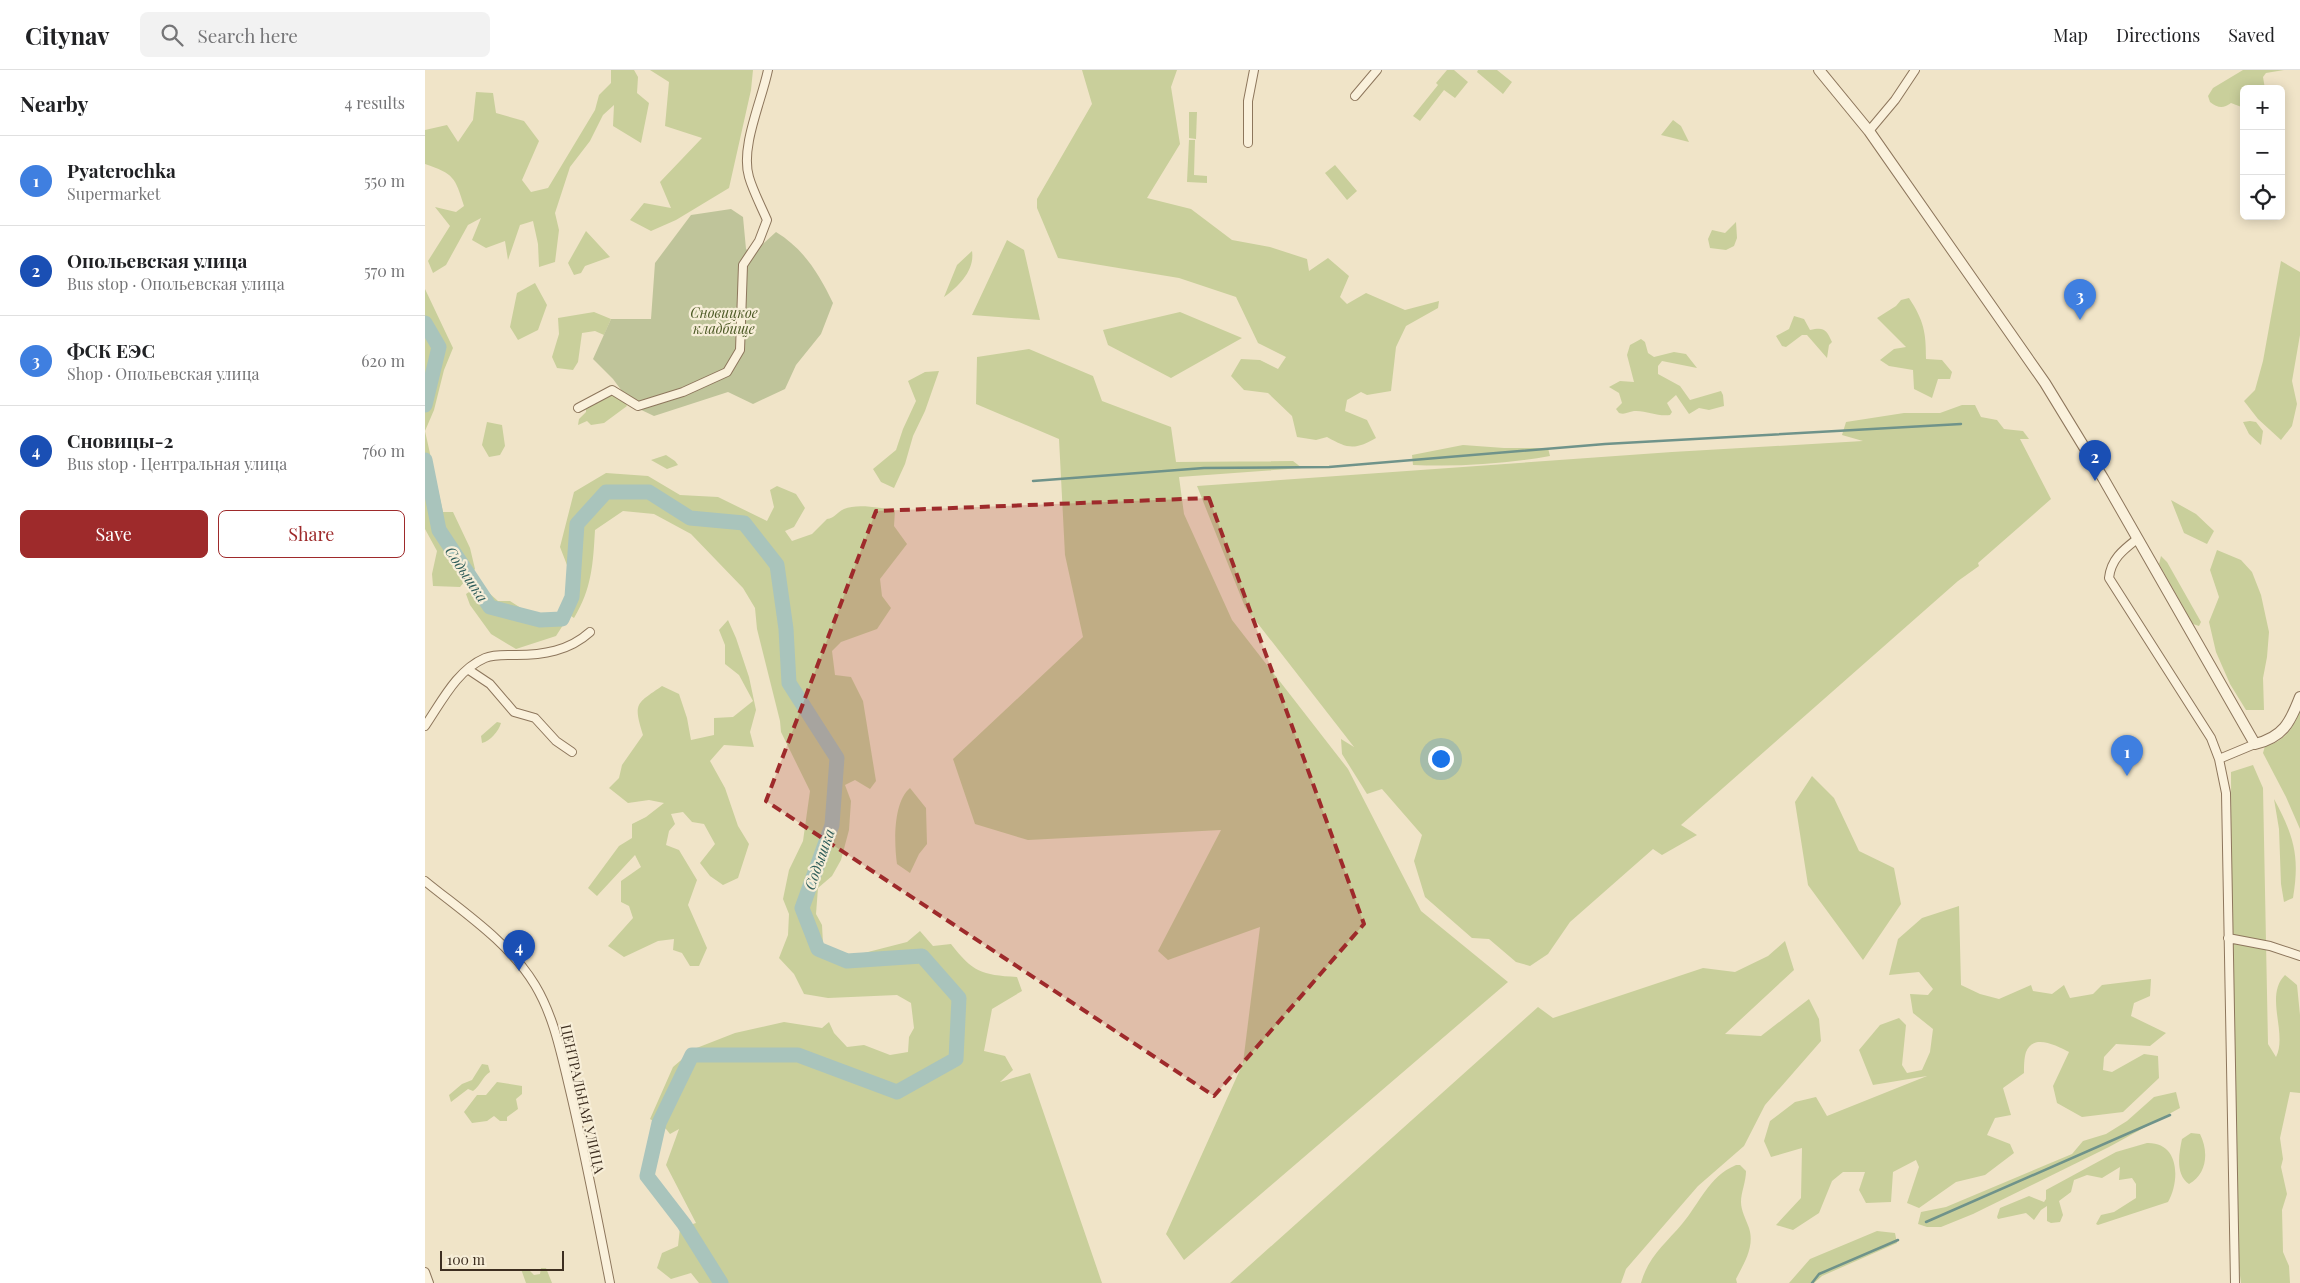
<!DOCTYPE html>
<meta charset="utf-8">
<style>
:root{--surface:#fff;--page:#f2f2f2;--text:#202124;--muted:#757577;--line:#e0e0e0;--accent:#9e2a2b}
body{margin:0;font-family:"Playfair Display",serif;background:var(--page);color:var(--text)}
.controls{position:absolute;right:15px;top:15px;display:grid;overflow:hidden;border-radius:8px;box-shadow:0 2px 12px #0003}
.controls button{width:45px;height:45px;display:grid;place-items:center;padding:0;border:0;border-bottom:1px solid var(--line);background:var(--surface);color:var(--text);font:25px sans-serif}
.scale{position:absolute;left:15px;bottom:12px;width:124px;box-sizing:border-box;padding-left:5px;border:2px solid #3d2e20;border-top:0;font-size:14px;line-height:18px;white-space:nowrap;color:#3d2e20;-webkit-text-stroke:4px #f7eed8;paint-order:stroke}
.you{position:absolute;left:1015px;top:688px;width:18px;height:18px;margin:-12px;border:4px solid #fff;border-radius:50%;background:#1a73e8;box-shadow:0 0 0 8px #1a73e833}
.badge{display:grid;place-items:center;width:32px;height:32px;border-radius:50%;background:var(--accent);color:#fff;font-size:16px;font-weight:700}
.pin{position:absolute;translate:-50% -41px;filter:drop-shadow(0 1px 2px #0008)}
.pin::after{content:'';position:absolute;top:26px;width:18px;height:15px;background:inherit;clip-path:polygon(0 0,100% 0,50% 100%)}
.list{margin:0;padding:0;list-style:none}
h2{display:flex;justify-content:space-between;align-items:center;height:65px;margin:0;padding:0 20px;font-size:21px}
h2 small{font-size:16px;font-weight:400;color:var(--muted)}
.list li{display:grid;grid-template-columns:32px 1fr auto;gap:15px;align-items:center;box-sizing:border-box;height:90px;padding:0 20px;border-top:1px solid var(--line)}
.list b{display:block;font-size:19px;white-space:nowrap}
.list p{margin:0;font-size:16px;white-space:nowrap;color:var(--muted)}
.list em{font-size:16px;font-style:normal;color:var(--muted)}
.actions{display:flex;gap:10px;padding:15px 20px}
.actions a{flex:1;padding:11px 0;border:1px solid var(--accent);border-radius:8px;text-align:center;font-size:18px;color:var(--accent)}
.actions .main{background:var(--accent);color:#fff}
.icon{flex:none;width:28px;height:28px;fill:none;stroke:currentColor;stroke-width:2;stroke-linecap:round;stroke-linejoin:round}
.map{position:relative;flex:none;width:1875px;height:1213px;overflow:hidden}
header{display:flex;align-items:center;gap:30px;box-sizing:border-box;height:70px;padding:0 25px;background:var(--surface);border-bottom:1px solid var(--line)}
header strong{font-size:24px}
nav{display:flex;gap:28px;margin-inline-start:auto;font-size:18px}
.search{width:350px;height:45px;background:var(--page);display:flex;align-items:center;gap:12px;box-sizing:border-box;padding:0 18px;border-radius:8px;color:var(--muted);font-size:19px}
main{display:flex}
aside{flex:1;background:var(--surface)}
.map>svg:first-child{display:block}
</style>
<header>
<strong>Citynav</strong>
<div class="search"><svg class="icon" aria-label="search" viewBox="0 0 24 24"><circle cx="10" cy="10" r="6"/><path d="M15 15l6 6"/></svg>Search here</div>
<nav><a>Map</a><a>Directions</a><a>Saved</a></nav>
</header>
<main>
<aside>
<h2>Nearby<small>4 results</small></h2>
<ul class="list">
<li><span class="badge" style="background:#3f7fe0">1</span><div><b>Pyaterochka</b><p>Supermarket</p></div><em>550 m</em></li>
<li><span class="badge" style="background:#1a4fb4">2</span><div><b>Опольевская улица</b><p>Bus stop · Опольевская улица</p></div><em>570 m</em></li>
<li><span class="badge" style="background:#3f7fe0">3</span><div><b>ФСК ЕЭС</b><p>Shop · Опольевская улица</p></div><em>620 m</em></li>
<li><span class="badge" style="background:#1a4fb4">4</span><div><b>Сновицы-2</b><p>Bus stop · Центральная улица</p></div><em>760 m</em></li>
</ul>
<div class="actions"><a class="main">Save</a><a>Share</a></div>
</aside>
<div class="map">
<svg width="1875" height="1213" viewBox="0 0 1875 1213">
<rect width="100%" height="100%" fill="#f0e4c8"/>
<path fill="#c9cf9b" d="M 186,0 L 209,0 L 213,7 L 212,23 L 224,33 L 216,73 L 188,56 L 189,35 L 178,45 L 165,71 L 145,97 L 130,143 L 134,160 L 130,192 L 114,197 L 113,174 L 108,151 L 95,155 L 83,190 L 80,171 L 61,178 L 47,170 L 56,148 L 43,155 L 21,195 L 8,203 L 3,191 L 25,156 L 10,137 L 31,142 L 39,136 C 30,107 29,104 0,94 L 0,60 L 22,55 L 33,72 L 48,50 L 51,22 L 68,23 L 71,43 L 99,51 L 114,71 L 97,110 L 106,122 L 123,118 L 170,40 L 174,25 L 186,13 Z
M 225,0 L 328,0 L 326,20 L 304,118 L 251,150 L 226,161 L 205,150 L 219,133 L 246,138 L 235,112 L 277,68 L 240,56 L 244,12 Z
M 657,0 L 752,0 L 746,17 L 755,74 L 722,128 L 766,139 L 807,170 L 845,177 L 882,189 L 884,201 L 903,188 L 924,206 L 915,227 L 922,234 L 941,223 L 980,240 L 1014,231 L 1013,238 L 981,256 L 971,277 L 966,321 L 942,325 L 936,322 L 922,330 L 920,341 L 942,350 L 951,368 C 930,380 923,379 902,367 L 891,370 L 872,367 L 867,346 L 843,323 L 819,320 L 806,306 L 816,289 L 835,290 L 853,299 L 861,287 L 833,273 L 811,227 L 754,208 L 633,188 L 612,138 L 612,129 L 667,34 Z
M 1022,0 L 1029,0 L 1043,12 L 1030,28 L 1019,20 L 995,51 L 988,46 L 1013,15 L 1011,13 Z
M 1053,0 L 1072,0 L 1087,12 L 1078,24 L 1052,2 Z
M 1818,0 L 1859,0 L 1841,3 L 1838,7 L 1840,19 L 1819,19 L 1819,38 L 1806,33 C 1798,39 1793,38 1785,32 L 1783,26 L 1788,18 Z
M 764,42 L 772,42 L 771,69 L 764,68 Z
M 1248,50 L 1256,56 L 1264,72 L 1236,65 Z
M 764,70 L 770,70 L 769,105 L 782,106 L 782,113 L 762,112 Z
M 910,95 L 932,121 L 922,130 L 900,103 Z
M 1311,152 L 1312,168 L 1309,176 L 1301,180 L 1285,178 L 1283,169 L 1287,160 L 1300,163 Z
M 161,161 L 185,187 L 160,196 L 156,203 L 149,205 L 143,193 Z
M 582,170 L 599,180 L 615,250 L 547,245 Z
M 547,181 C 550,200 534,216 519,227 L 532,195 Z
M 1856,191 L 1875,202 L 1875,265 L 1867,311 L 1872,334 L 1867,356 L 1856,370 L 1833,349 L 1819,331 L 1830,320 L 1838,291 Z
M 110,213 L 122,235 L 113,260 L 93,270 L 85,257 L 92,223 Z
M 0,219 L 28,278 L 19,300 L 9,340 L 0,361 L 18,442 L 28,442 L 45,478 L 50,499 L 35,517 L 8,516 L 7,504 L 12,481 L 0,459 Z
M 1484,228 C 1499,251 1501,262 1501,289 L 1517,290 L 1527,302 L 1525,309 L 1513,309 L 1507,328 L 1489,319 L 1488,300 L 1464,296 L 1455,290 L 1469,279 L 1481,277 L 1452,248 L 1471,236 L 1476,230 Z
M 169,242 L 186,249 L 179,265 L 170,261 L 157,263 L 153,292 L 148,300 L 132,298 L 127,287 L 134,264 L 133,248 Z
M 755,242 L 817,268 L 746,308 L 683,275 L 678,260 Z
M 1369,246 L 1379,249 L 1385,260 C 1399,257 1401,259 1407,272 L 1404,275 L 1402,288 L 1382,265 L 1377,265 L 1361,277 L 1357,276 L 1351,266 L 1364,259 Z
M 1216,269 L 1220,272 L 1223,283 L 1229,287 L 1249,282 L 1261,284 L 1272,298 L 1237,291 L 1233,296 L 1233,304 L 1255,316 L 1265,330 L 1296,321 L 1298,325 L 1299,336 L 1284,340 L 1274,338 L 1264,344 L 1251,325 L 1242,333 L 1247,342 L 1245,345 C 1233,347 1221,340 1209,341 C 1203,342 1200,345 1194,343 L 1191,339 L 1197,333 L 1194,323 L 1184,317 L 1195,311 L 1209,312 L 1202,285 L 1205,275 Z
M 604,279 L 668,306 L 677,331 L 746,357 L 751,392 L 868,391 L 877,398 L 754,407 L 759,444 L 807,550 L 923,699 L 996,841 L 1083,912 L 759,1190 L 741,1164 L 818,993 L 835,857 L 743,890 L 733,881 L 796,760 L 603,770 L 550,754 L 528,689 L 658,567 L 640,485 L 634,369 L 551,334 L 552,287 Z
M 514,301 L 500,341 L 488,366 L 480,394 L 469,418 L 456,412 L 448,399 L 471,380 L 478,359 L 491,331 L 483,311 L 500,302 Z
M 184,322 L 196,326 L 202,336 L 179,353 L 166,355 L 162,351 L 153,355 L 154,349 L 161,342 L 161,337 Z
M 1537,335 L 1550,335 L 1556,347 L 1572,350 L 1579,359 L 1598,361 L 1604,369 L 1595,369 L 1626,429 L 1553,493 L 1554,496 L 1533,511 L 1256,755 L 1272,765 L 1237,785 L 1228,779 L 1145,852 L 1123,884 L 1105,896 L 1091,892 L 1064,869 L 1047,868 L 1000,827 L 989,791 L 997,765 L 957,719 L 942,724 L 917,684 L 916,669 L 929,677 L 820,537 L 772,416 L 1247,382 L 1438,371 L 1417,365 L 1421,352 L 1479,343 L 1515,343 Z
M 1825,351 L 1831,352 L 1838,361 L 1836,375 L 1824,364 L 1818,352 Z
M 62,352 L 77,355 L 80,376 L 75,385 L 64,387 L 57,375 Z
M 1038,375 L 1079,378 L 1123,378 L 1125,386 C 1080,394 1033,397 988,395 L 987,385 Z
M 241,385 L 250,391 L 253,395 L 242,399 L 226,390 Z
M 181,403 L 223,406 L 255,425 L 293,427 L 342,451 L 349,437 L 345,420 L 352,416 L 371,424 L 380,438 L 369,457 L 360,461 L 367,471 L 387,464 L 402,449 C 410,448 412,442 419,439 C 432,433 456,438 470,440 L 469,456 L 482,474 L 455,509 L 457,526 L 466,538 L 452,559 L 416,572 L 407,581 L 410,605 L 426,607 L 438,631 L 451,711 L 445,719 L 430,710 L 420,715 L 426,731 L 424,760 L 416,790 L 407,806 L 393,818 L 391,844 L 397,855 L 398,874 L 394,879 L 422,891 L 439,883 L 482,872 L 495,861 L 508,876 L 526,874 C 548,902 556,905 592,907 L 597,921 L 567,939 L 559,981 L 580,986 L 588,1000 L 575,1012 L 605,1003 L 677,1213 L 274,1213 L 266,1203 L 246,1209 L 232,1198 L 237,1183 L 253,1176 L 255,1158 L 271,1153 L 241,1095 L 254,1059 L 245,1064 L 241,1059 L 225,1049 L 248,997 L 269,979 L 310,963 L 359,952 L 397,958 L 404,952 L 409,963 L 422,977 L 439,975 L 465,985 L 483,982 L 484,967 L 489,958 L 486,933 L 472,925 L 403,928 L 379,924 L 369,904 L 354,888 L 363,865 L 364,844 L 358,829 L 364,800 L 378,771 L 385,721 L 356,662 L 355,651 L 332,559 L 330,538 L 318,518 L 266,464 L 229,444 L 198,441 L 170,460 C 168,494 167,518 149,548 L 143,544 L 154,526 L 135,477 L 149,422 Z
M 1746,430 L 1771,444 L 1789,461 L 1782,474 L 1759,463 Z
M 1792,480 L 1816,490 L 1827,502 L 1836,525 L 1844,562 L 1842,587 L 1838,608 L 1839,640 L 1821,640 L 1805,614 L 1791,582 L 1784,552 L 1794,527 L 1785,500 Z
M 1736,486 L 1742,492 L 1776,552 L 1774,556 L 1768,554 L 1734,494 Z
M 55,515 L 73,531 L 85,531 L 99,540 L 140,552 L 131,566 L 91,579 L 66,564 L 45,535 L 41,524 Z
M 303,550 L 311,568 L 324,607 L 331,640 L 325,662 L 329,677 L 299,675 L 285,691 L 300,718 L 313,756 L 324,774 L 313,808 L 298,815 L 285,806 L 275,793 L 290,774 L 279,754 L 267,752 L 258,742 L 246,744 L 250,754 L 244,761 L 241,775 L 254,780 L 272,810 L 263,835 L 282,878 L 274,896 L 265,896 L 257,883 L 248,880 L 249,869 L 233,871 L 199,887 L 183,876 L 208,848 L 204,836 L 196,832 L 196,811 L 216,797 L 210,785 L 172,826 L 163,818 L 194,776 L 207,768 L 207,754 L 221,747 L 239,733 L 224,730 L 203,733 L 184,718 L 194,708 L 197,695 L 218,665 C 208,633 211,634 237,616 L 254,624 L 262,648 L 266,670 L 289,665 L 289,648 L 308,647 L 328,631 L 314,605 L 300,594 L 300,575 L 294,560 Z
M 1875,640 L 1875,759 L 1861,727 L 1838,683 L 1840,676 C 1859,672 1869,658 1875,640 Z
M 72,652 L 76,653 C 74,661 65,671 57,673 L 56,666 Z
M 1828,695 L 1838,718 L 1843,974 L 1851,987 C 1863,963 1839,926 1860,905 L 1872,915 L 1875,945 L 1875,1023 L 1865,1022 L 1855,1068 L 1858,1089 L 1856,1097 L 1862,1124 L 1857,1140 L 1858,1182 L 1864,1196 L 1865,1213 L 1816,1213 L 1813,1190 L 1807,983 L 1806,702 Z
M 1387,706 L 1409,728 L 1434,781 L 1469,798 L 1476,834 L 1438,890 L 1383,815 L 1370,732 Z
M 485,718 L 501,738 L 502,774 L 494,784 L 485,803 L 472,794 C 469,773 468,732 485,718 Z
M 1849,729 C 1869,766 1875,786 1868,828 L 1859,832 L 1856,814 L 1854,759 Z
M 1534,836 L 1536,915 L 1555,924 L 1574,929 L 1606,915 L 1608,921 L 1627,924 L 1639,915 L 1645,928 L 1668,924 L 1677,915 L 1726,909 L 1725,926 L 1709,933 L 1706,946 L 1741,963 L 1725,976 L 1691,974 L 1679,987 L 1678,1000 L 1687,1002 L 1719,984 L 1733,986 L 1734,1008 L 1698,1042 L 1657,1047 L 1632,1033 L 1628,1016 L 1644,982 C 1632,976 1608,963 1601,982 C 1599,988 1599,997 1599,1003 L 1578,1018 L 1586,1045 L 1570,1048 L 1562,1065 L 1585,1074 L 1589,1083 L 1560,1105 L 1531,1112 L 1494,1138 L 1482,1133 L 1494,1097 L 1491,1090 L 1468,1102 L 1466,1132 L 1441,1133 L 1434,1120 L 1440,1102 L 1418,1102 L 1407,1111 L 1394,1143 L 1368,1160 L 1351,1155 L 1376,1128 L 1377,1078 L 1346,1087 L 1339,1071 L 1345,1051 L 1370,1032 L 1391,1027 L 1402,1046 L 1502,1006 L 1448,1015 L 1434,980 L 1455,955 L 1474,948 L 1481,955 L 1477,995 L 1482,1003 L 1497,1000 L 1505,982 L 1508,959 L 1488,943 L 1485,924 L 1503,925 L 1508,919 L 1494,902 L 1464,905 L 1473,869 L 1497,848 Z
M 1360,871 L 1369,900 L 1300,964 L 1336,966 L 1384,929 L 1394,949 L 1396,971 L 1340,1035 L 1319,1076 L 1273,1116 L 1201,1199 L 1196,1213 L 805,1213 L 1113,937 L 1128,948 L 1278,898 L 1310,902 L 1343,886 Z
M 57,994 L 63,995 L 65,1002 C 57,1007 56,1015 48,1021 L 43,1019 L 26,1032 L 24,1025 L 37,1014 L 47,1010 Z
M 72,1012 L 97,1016 L 97,1024 L 91,1029 L 93,1039 L 82,1047 L 82,1051 L 75,1051 L 69,1046 L 62,1051 L 47,1053 L 39,1042 L 52,1025 L 61,1025 Z
M 1751,1022 L 1755,1038 L 1684,1077 L 1548,1144 L 1516,1157 L 1502,1157 L 1493,1154 L 1496,1142 L 1521,1137 L 1647,1084 L 1658,1071 L 1681,1064 L 1702,1051 L 1729,1027 Z
M 1766,1063 L 1775,1064 C 1784,1082 1782,1104 1764,1114 C 1750,1105 1754,1083 1757,1069 Z
M 1722,1073 C 1755,1072 1755,1111 1743,1132 L 1673,1155 L 1671,1154 L 1676,1145 L 1689,1142 L 1711,1128 L 1711,1114 L 1707,1108 L 1694,1110 L 1695,1097 L 1677,1108 L 1662,1105 L 1649,1110 L 1646,1122 L 1634,1131 L 1638,1145 L 1635,1152 L 1626,1153 L 1622,1151 L 1622,1136 L 1616,1140 L 1609,1150 L 1601,1143 L 1573,1149 L 1572,1147 L 1575,1138 L 1604,1126 L 1619,1132 L 1621,1129 L 1621,1120 L 1691,1082 Z
M 1311,1095 L 1315,1095 L 1321,1101 C 1321,1112 1316,1122 1316,1132 C 1316,1141 1321,1149 1324,1158 C 1330,1177 1319,1193 1311,1209 L 1312,1213 L 1216,1213 C 1223,1187 1241,1173 1257,1154 C 1275,1133 1283,1107 1311,1095 Z
M 1452,1161 L 1470,1163 L 1472,1173 L 1397,1206 L 1389,1213 L 1364,1213 L 1385,1189 Z
M 116,1198 L 121,1198 L 127,1213 L 101,1213 L 96,1199 L 103,1199 L 109,1205 L 115,1204 Z"/>
<path fill="#bfc49a" d="M 306,139 L 318,147 L 321,179 L 327,184 L 351,162 C 379,179 394,204 408,233 L 396,264 L 371,295 L 360,319 L 328,334 L 303,322 L 229,346 L 208,336 L 188,309 L 168,289 L 186,249 L 226,249 L 230,193 L 266,145 Z"/>
<g fill="none" stroke-linecap="round" stroke-linejoin="round">
<path stroke="#6f938a" stroke-width="2.5" d="M 608,411 L 779,398 L 904,397 L 1180,374 L 1536,354
M 1501,1152 L 1745,1045
M 1387,1213 L 1394,1204 L 1473,1170"/>
<path stroke="#a9c4bc" stroke-width="15" d="M 0,253 L 14,277 L 0,335
M 0,390 L 14,460 L 65,537 L 115,550 L 137,549 L 147,527 L 152,454 L 181,422 L 224,422 L 265,448 L 319,453 L 352,495 L 361,559 L 364,613 L 412,688 L 407,755 L 377,838 L 393,879 L 422,891 L 497,886 L 534,928 L 531,989 L 472,1022 L 373,985 L 267,985 L 234,1053 L 222,1106 L 259,1154 L 296,1213"/>
<defs>
<path id="minor" d="M 930,26 L 952,0
M 1444,61 L 1470,30 L 1490,0
M 823,73 L 823,31 L 829,0
M 153,338 L 187,320 L 213,336 L 258,322 L 302,302 L 315,280 L 318,195 L 334,171 L 342,150 C 336,136 328,121 324,107 C 315,77 337,30 343,0
M 1712,469 C 1698,480 1686,489 1684,508 L 1786,668 L 1794,689 L 1801,723 L 1810,1213
M 44,600 L 65,614 L 89,642 L 110,648 L 131,671 L 147,682
M 0,656 C 17,631 32,600 60,588 C 69,584 81,585 91,585 C 118,585 144,581 165,562
M 1794,689 L 1830,674
M 0,811 C 38,842 84,872 110,915 C 128,945 135,979 143,1012 C 159,1078 172,1146 185,1213
M 1803,868 L 1845,876 L 1875,886
M 0,1202 L 4,1213"/>
<path id="tertiary" d="M 1394,0 L 1444,61 L 1620,313 L 1678,408 L 1830,674 C 1858,667 1865,653 1875,627"/>
</defs>
<use href="#minor" stroke="#8d765c" stroke-width="10"/>
<use href="#tertiary" stroke="#8d765c" stroke-width="12"/>
<use href="#minor" stroke="#faf1dc" stroke-width="8"/>
<use href="#tertiary" stroke="#faf1dc" stroke-width="10"/>
</g>
<path fill="#9e2a2b" fill-opacity="0.2" stroke="#9e2a2b" stroke-width="4" stroke-dasharray="10 6" stroke-linejoin="round" d="M 784,428 L 939,854 L 789,1026 L 341,731 L 451,441 Z"/>
<g text-anchor="middle" dominant-baseline="central" stroke-width="4.5" stroke-linejoin="round" paint-order="stroke">
<g font-size="14" font-style="italic" fill="#4d5a26" stroke="#f7eed8">
<text x="299" y="242">Сновицкое<tspan x="299" dy="16">кладбище</tspan></text>
</g>
<g font-size="14" fill="#3d2e20" stroke="#f7eed8">
<text transform="translate(158 1029) rotate(77)">ЦЕНТРАЛЬНАЯ УЛИЦА</text>
</g>
<g font-size="15" font-style="italic" fill="#2f5d5a" stroke="#f7eed8">
<text transform="translate(42 504) rotate(56)">Содышка</text>
<text transform="translate(394 789) rotate(-71)">Содышка</text>
</g>
</g>
</svg>
<div class="controls">
<button>+</button>
<button>−</button>
<button><svg class="icon" aria-label="locate" viewBox="0 0 24 24"><circle cx="12" cy="12" r="6"/><path d="M12 2v4M12 18v4M2 12h4M18 12h4"/></svg></button>
</div>
<div class="scale">100 m</div>
<div class="you"></div>
<div class="pin badge" style="left:1702px;top:706px;background:#3f7fe0">1</div>
<div class="pin badge" style="left:1670px;top:411px;background:#1a4fb4">2</div>
<div class="pin badge" style="left:1655px;top:250px;background:#3f7fe0">3</div>
<div class="pin badge" style="left:94px;top:901px;background:#1a4fb4">4</div>
</div>
</main>
